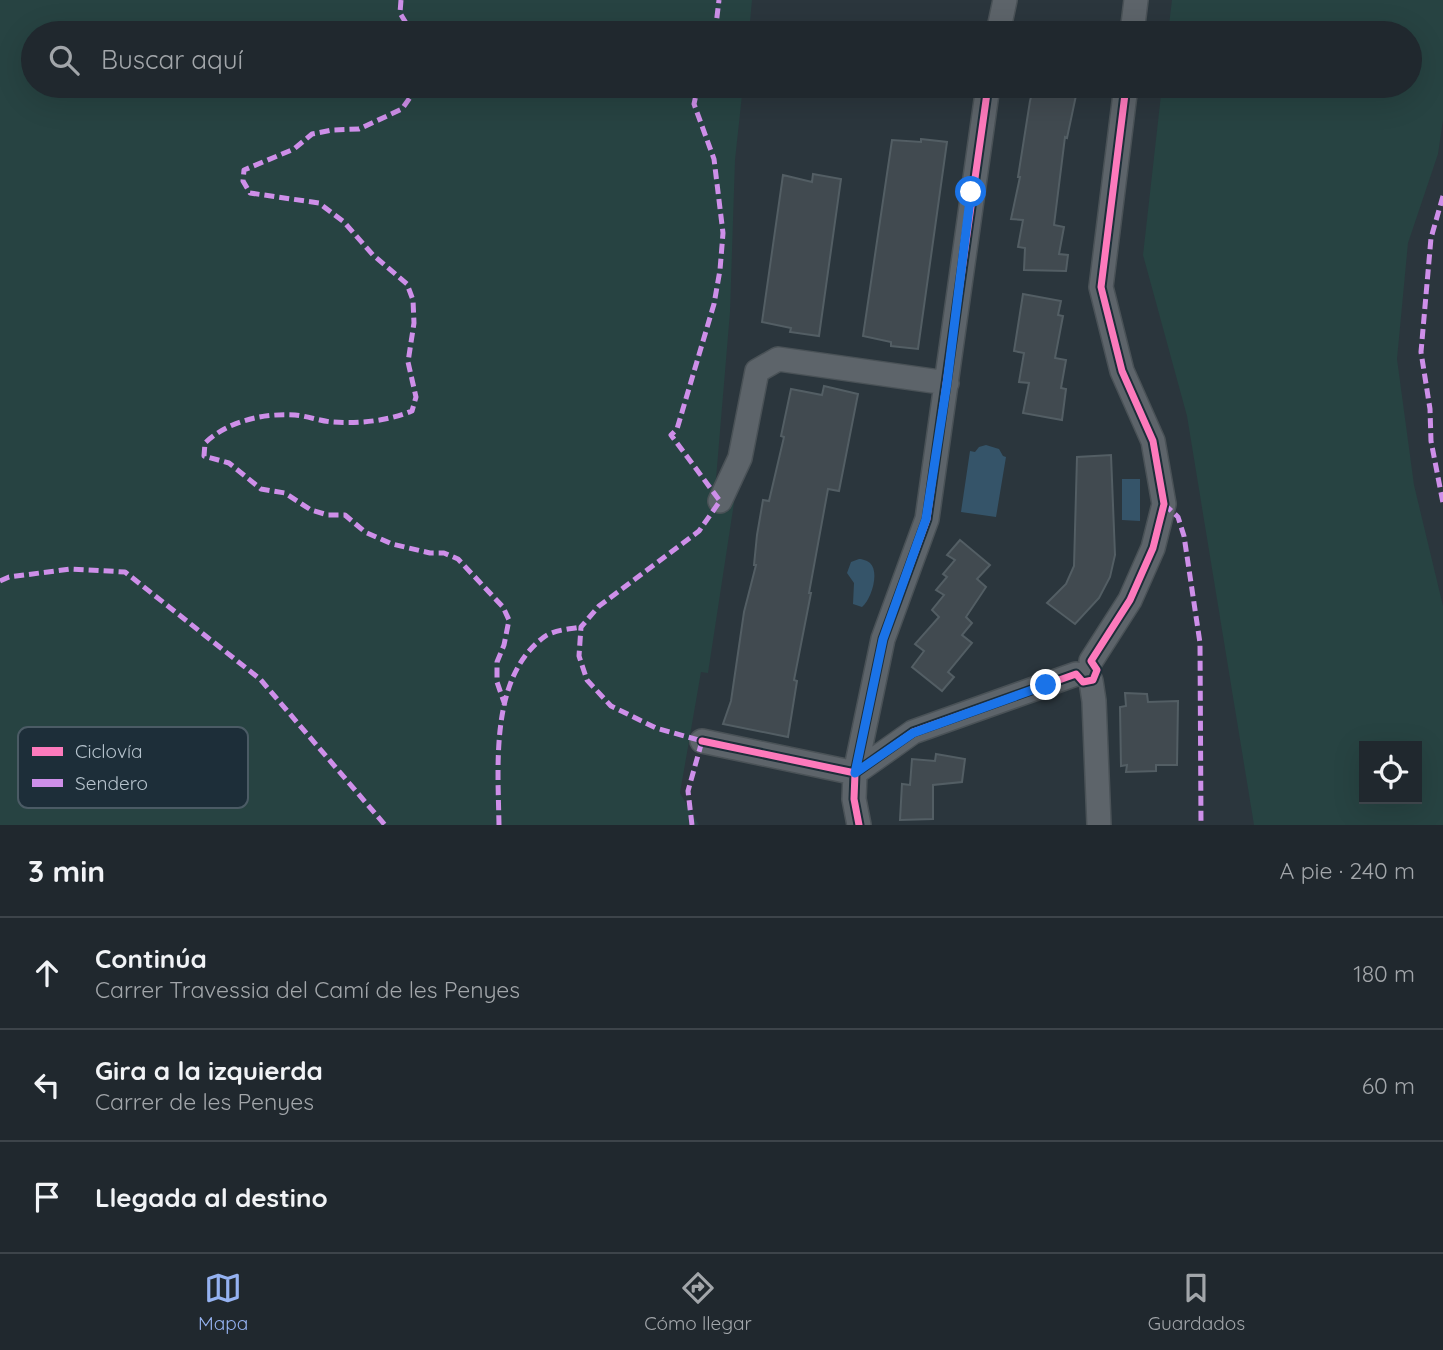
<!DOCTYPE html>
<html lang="es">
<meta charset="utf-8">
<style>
:root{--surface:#20282e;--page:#2d343a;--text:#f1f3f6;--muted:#a2a6aa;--line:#3d444a;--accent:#95b2f1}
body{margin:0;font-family:Quicksand,sans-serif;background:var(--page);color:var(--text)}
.controls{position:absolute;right:21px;bottom:21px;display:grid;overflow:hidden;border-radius:0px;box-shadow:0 7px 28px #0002}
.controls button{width:63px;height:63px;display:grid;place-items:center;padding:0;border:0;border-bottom:2px solid var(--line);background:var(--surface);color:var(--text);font:35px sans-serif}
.stop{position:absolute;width:21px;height:21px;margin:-16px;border:5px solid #1a73e8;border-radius:50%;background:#fff}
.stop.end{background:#1a73e8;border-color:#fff;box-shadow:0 2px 7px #0008}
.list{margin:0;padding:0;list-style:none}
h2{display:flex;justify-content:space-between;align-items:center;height:91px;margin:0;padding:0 28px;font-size:30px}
h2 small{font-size:23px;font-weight:400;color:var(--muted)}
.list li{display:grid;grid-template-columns:46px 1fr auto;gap:21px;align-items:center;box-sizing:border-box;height:112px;padding:0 28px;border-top:2px solid var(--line)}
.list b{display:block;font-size:26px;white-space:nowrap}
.list p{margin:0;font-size:23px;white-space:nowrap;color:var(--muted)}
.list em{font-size:23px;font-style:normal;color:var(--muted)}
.icon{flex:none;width:38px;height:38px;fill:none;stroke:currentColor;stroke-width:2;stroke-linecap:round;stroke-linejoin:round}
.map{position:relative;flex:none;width:1443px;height:825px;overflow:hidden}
.search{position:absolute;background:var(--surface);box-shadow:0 7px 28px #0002;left:21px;right:21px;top:21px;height:77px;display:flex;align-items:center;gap:18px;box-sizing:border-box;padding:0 24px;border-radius:38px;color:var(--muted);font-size:26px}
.sheet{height:427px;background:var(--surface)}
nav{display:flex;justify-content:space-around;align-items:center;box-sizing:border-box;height:98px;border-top:2px solid var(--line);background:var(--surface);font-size:19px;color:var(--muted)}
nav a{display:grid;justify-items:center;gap:4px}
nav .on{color:var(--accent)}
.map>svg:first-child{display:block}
</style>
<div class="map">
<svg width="1443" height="825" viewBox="0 0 1443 825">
<rect width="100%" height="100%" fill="#2b363d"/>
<path fill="#274342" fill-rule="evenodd" d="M 0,0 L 752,0 L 749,33 L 33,33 L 33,86 L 743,86 L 735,160 L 730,312 L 716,479 L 734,503 L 708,673 L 701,672 L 680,793 L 699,825 L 0,825 Z
M 1172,0 L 1443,0 L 1443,120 L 1438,154 L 1408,243 L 1397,359 L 1414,485 L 1443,606 L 1443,825 L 1254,825 L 1187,416 L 1143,255 L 1162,86 L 1410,86 L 1410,33 L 1168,33 ZM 1417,746 L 1417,799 L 1364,799 L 1364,746 Z"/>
<path fill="#355469" d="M 986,445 L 999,449 L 1003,456 L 1006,457 L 996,517 L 961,512 L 970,451 L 975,452 L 979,447 Z
M 1122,479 L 1140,479 L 1140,521 L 1122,520 Z
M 859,559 C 862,559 868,561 870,563 C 880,572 871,600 862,607 L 853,604 L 854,583 L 847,573 L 851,562 Z"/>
<path fill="#414a50" stroke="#535e64" stroke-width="2" d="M 1045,86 L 1078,86 L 1067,138 L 1065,137 L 1054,225 L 1064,227 L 1059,254 L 1068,255 L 1066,271 L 1024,270 L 1025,248 L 1018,247 L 1023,220 L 1011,219 L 1020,177 L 1018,177 L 1030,101 L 1033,89 L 1044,89 Z
M 921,139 L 947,142 L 918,349 L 891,346 L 891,342 L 863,336 L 892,140 L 921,142 Z
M 813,174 L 841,179 L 819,336 L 790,332 L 791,328 L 762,322 L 783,175 L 812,182 Z
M 1023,294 L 1061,301 L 1058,315 L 1063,316 L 1055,358 L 1066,360 L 1061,388 L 1066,389 L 1062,420 L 1023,413 L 1029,383 L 1019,382 L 1024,353 L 1014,351 Z
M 824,386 L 858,394 L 839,491 L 828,489 L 809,593 L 811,593 L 794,680 L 797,681 L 788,737 L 723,724 L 731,701 L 744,612 L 756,565 L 754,565 L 757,535 L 763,500 L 769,501 L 784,437 L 781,436 L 791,389 L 822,395 Z
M 1111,455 L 1115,555 L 1110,577 L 1099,598 L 1075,624 L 1047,603 L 1066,584 L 1074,566 L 1077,457 Z
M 960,540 L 990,565 L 977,579 L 986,587 L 966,617 L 972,623 L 962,635 L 972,643 L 948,672 L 954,677 L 942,691 L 912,667 L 924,651 L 915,644 L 939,617 L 932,610 L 944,595 L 936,590 L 947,577 L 943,574 L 955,560 L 947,555 Z
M 1125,693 L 1147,694 L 1148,702 L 1178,701 L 1177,765 L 1156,765 L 1156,771 L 1126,772 L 1127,765 L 1121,766 L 1120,707 L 1126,706 Z
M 936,754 L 965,759 L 962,782 L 933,785 L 933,819 L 900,820 L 902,784 L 910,785 L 912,759 L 935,761 Z"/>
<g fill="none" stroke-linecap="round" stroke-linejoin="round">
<defs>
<path id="street" d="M 998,33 L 1005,0
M 1132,33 L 1136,0
M 720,501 L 740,458 L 757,371 L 778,359 L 947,383
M 1091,661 L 1130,600 L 1153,548 L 1164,504 L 1153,441 L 1122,371 L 1101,287 L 1126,86
M 1091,681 L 1094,701 L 1099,825
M 702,741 L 855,773
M 855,773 L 913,732 L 1076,674
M 859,825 L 854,799 L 855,773 L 883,639 L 927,519 L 988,86"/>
</defs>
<use href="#street" stroke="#4a5257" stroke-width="26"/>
<use href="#street" stroke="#5d646a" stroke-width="23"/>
<path stroke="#ce8fe9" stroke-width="5" stroke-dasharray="10 5" stroke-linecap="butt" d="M 401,0 L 400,13 L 412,33
M 715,33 L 719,0
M 418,86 L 402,109 L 359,129 L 332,130 L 312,134 L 294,149 L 244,170 L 243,181 L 250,193 L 319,203 L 344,222 L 373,255 L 407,284 L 413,300 L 414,323 L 408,362 L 416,397 L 412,411 C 387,421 359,424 332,422 C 320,421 307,416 295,415 C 263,413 228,421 205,443 L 204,456 L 229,463 L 261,489 L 285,493 L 311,510 L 328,515 L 345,515 L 365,532 L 392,544 L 430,553 L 444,553 L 458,559 L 503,607 L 509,620 L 504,645 L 497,662 L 497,682 L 505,705
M 1443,196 L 1431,238 L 1421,352 L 1430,409 L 1431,441 L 1443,503
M 1164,504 L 1178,517 L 1184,536 L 1200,643 L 1201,825
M 0,581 L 9,577 L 71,569 L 125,572 L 260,679 L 385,825
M 499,825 C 498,765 490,677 544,637 C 553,630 570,629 581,627
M 692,825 L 688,791 L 702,741 L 656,728 L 611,706 L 587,680 L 579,656 L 581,627 L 599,606 L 699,531 L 720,501 L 671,435 L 677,429 L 714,304 L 720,270 L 723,233 L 714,159 L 694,104 L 698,86"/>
<defs>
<path id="cycleway" d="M 702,741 L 855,773
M 855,773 L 913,732 L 1076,674 L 1083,682 L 1093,680 L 1097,670 L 1091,661 L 1130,600 L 1153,548 L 1164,504 L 1153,441 L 1122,371 L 1101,287 L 1126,86
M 859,825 L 854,799 L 855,773 L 883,639 L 927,519 L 988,86"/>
</defs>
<use href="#cycleway" stroke="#1d2e39" stroke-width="11"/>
<use href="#cycleway" stroke="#fd7abc" stroke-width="7"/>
</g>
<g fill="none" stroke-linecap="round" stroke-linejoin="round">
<path stroke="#1a73e8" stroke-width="9" d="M 971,192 L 947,383 L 926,519 L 883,639 L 855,773 L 913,733 L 1046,685"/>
</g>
<rect x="18" y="727" width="230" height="81" rx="10" fill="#1d2e39" stroke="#4b5b65" stroke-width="2"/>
<rect x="32" y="747" width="31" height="9" fill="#fd7abc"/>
<rect x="32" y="779" width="31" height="8" fill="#ce8fe9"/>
<g font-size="19" fill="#b6c3cd">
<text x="75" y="758">Ciclovía</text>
<text x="75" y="790">Sendero</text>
</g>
</svg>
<div class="controls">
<button><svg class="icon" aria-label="locate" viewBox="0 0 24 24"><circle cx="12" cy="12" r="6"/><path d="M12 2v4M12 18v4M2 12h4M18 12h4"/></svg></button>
</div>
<div class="stop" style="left:971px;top:192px"></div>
<div class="stop end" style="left:1046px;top:685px"></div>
<div class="search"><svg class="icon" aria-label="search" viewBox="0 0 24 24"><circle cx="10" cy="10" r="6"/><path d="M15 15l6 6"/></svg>Buscar aquí</div>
</div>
<section class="sheet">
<h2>3 min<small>A pie · 240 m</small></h2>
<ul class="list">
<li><svg class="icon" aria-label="ahead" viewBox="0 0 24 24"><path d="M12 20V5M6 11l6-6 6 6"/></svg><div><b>Continúa</b><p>Carrer Travessia del Camí de les Penyes</p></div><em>180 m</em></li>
<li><svg class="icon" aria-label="left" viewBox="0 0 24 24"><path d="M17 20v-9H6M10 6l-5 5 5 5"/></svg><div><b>Gira a la izquierda</b><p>Carrer de les Penyes</p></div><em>60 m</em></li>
<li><svg class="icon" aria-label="arrive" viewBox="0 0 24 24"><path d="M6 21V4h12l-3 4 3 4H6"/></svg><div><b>Llegada al destino</b></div></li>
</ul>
</section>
<nav>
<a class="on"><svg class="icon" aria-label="map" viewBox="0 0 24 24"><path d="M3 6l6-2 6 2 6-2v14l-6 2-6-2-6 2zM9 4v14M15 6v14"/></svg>Mapa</a>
<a><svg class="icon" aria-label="directions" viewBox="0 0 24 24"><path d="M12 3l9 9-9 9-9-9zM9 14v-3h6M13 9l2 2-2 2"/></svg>Cómo llegar</a>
<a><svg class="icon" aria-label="saved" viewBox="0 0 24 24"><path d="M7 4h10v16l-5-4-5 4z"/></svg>Guardados</a>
</nav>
